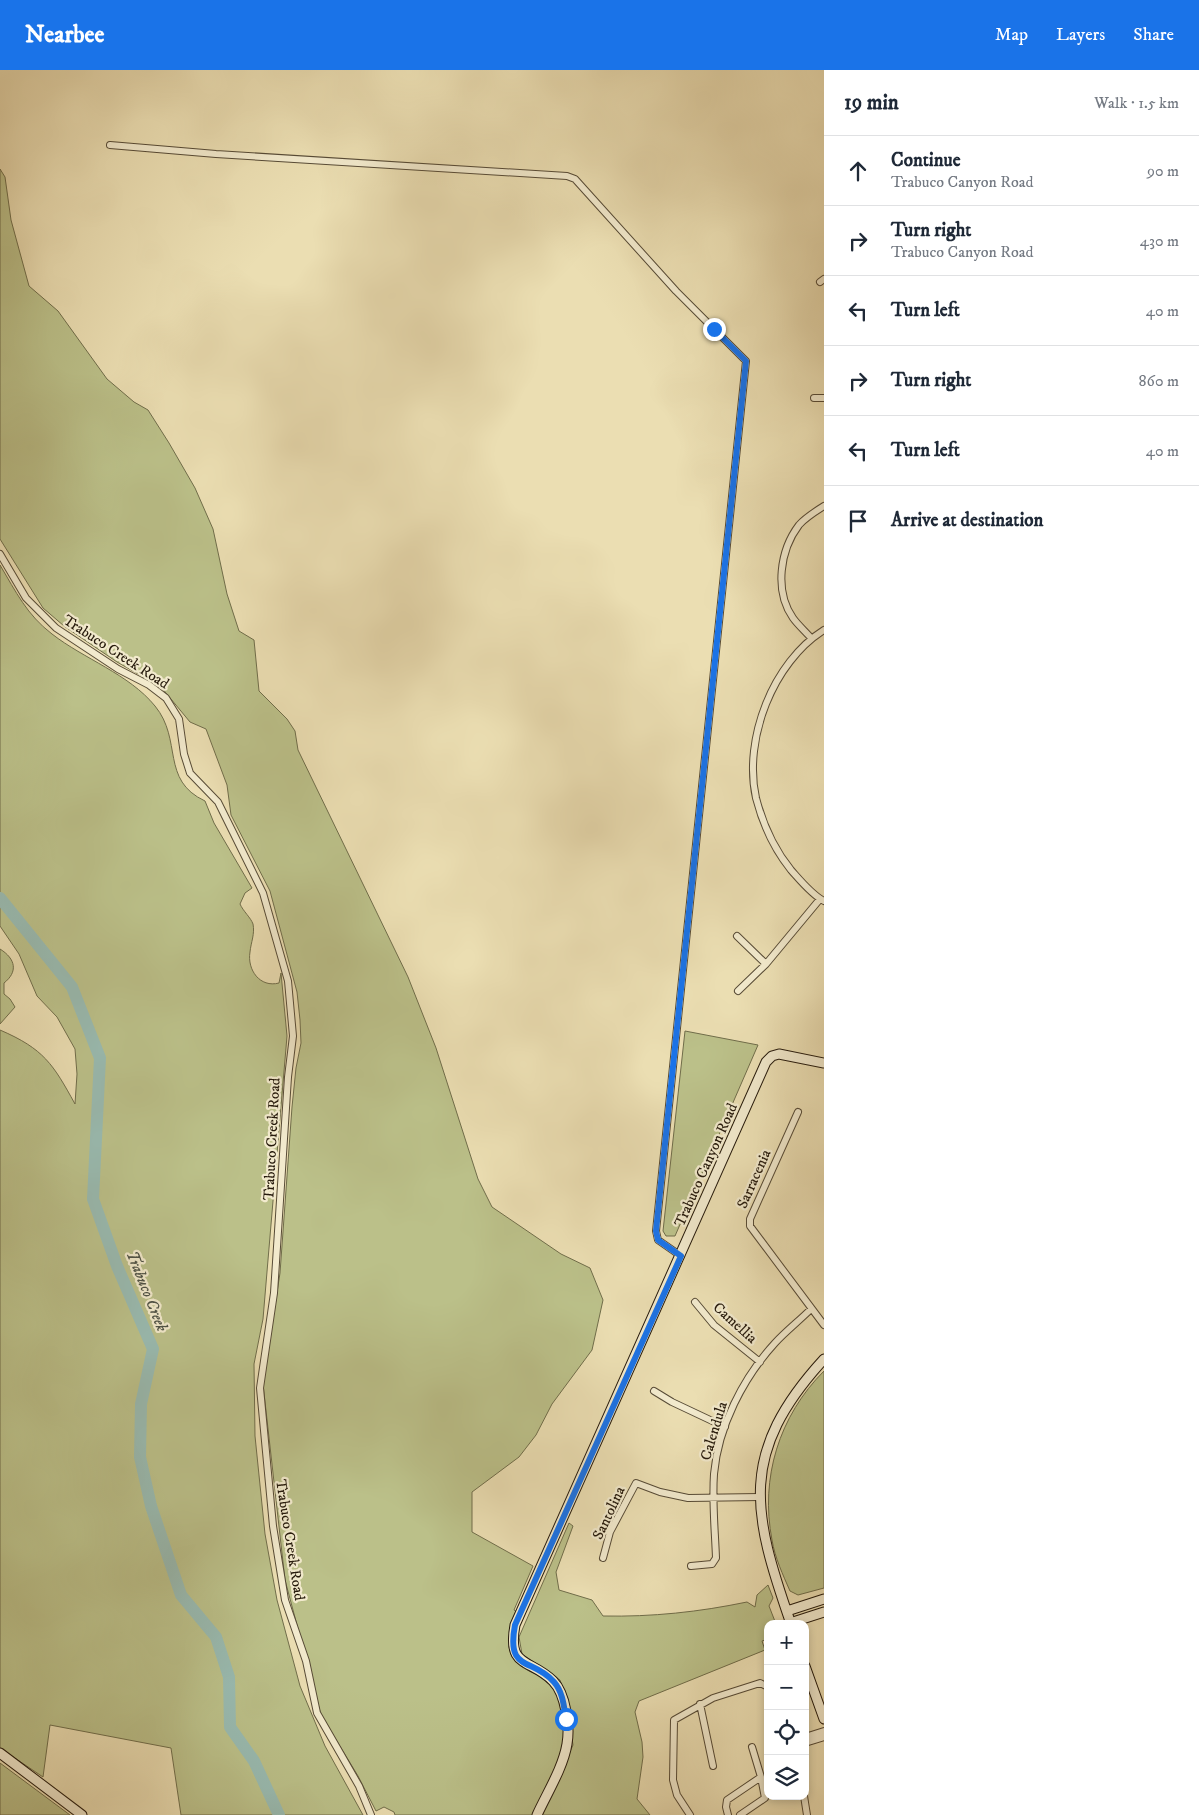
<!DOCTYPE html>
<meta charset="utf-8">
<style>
:root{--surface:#fff;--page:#f6f6f7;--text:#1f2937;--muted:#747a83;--line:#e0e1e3;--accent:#1a73e8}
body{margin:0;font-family:"IM FELL DW Pica",serif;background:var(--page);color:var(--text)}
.controls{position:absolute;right:15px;bottom:15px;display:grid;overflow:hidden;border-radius:10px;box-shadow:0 2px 8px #0003}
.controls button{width:45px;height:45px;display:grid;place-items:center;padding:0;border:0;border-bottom:1px solid var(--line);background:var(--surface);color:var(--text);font:25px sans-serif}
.stop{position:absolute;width:15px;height:15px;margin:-11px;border:4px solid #1a73e8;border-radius:50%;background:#fff}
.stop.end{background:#1a73e8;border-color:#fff;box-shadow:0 1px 5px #0008}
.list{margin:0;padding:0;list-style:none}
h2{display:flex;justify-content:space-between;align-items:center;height:65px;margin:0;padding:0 20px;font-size:21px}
h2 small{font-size:16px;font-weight:400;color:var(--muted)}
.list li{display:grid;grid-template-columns:32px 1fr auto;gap:15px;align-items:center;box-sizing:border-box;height:70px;padding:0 20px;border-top:1px solid var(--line)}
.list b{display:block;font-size:19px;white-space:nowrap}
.list p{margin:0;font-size:16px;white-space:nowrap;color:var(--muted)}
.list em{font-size:16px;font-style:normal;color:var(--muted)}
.icon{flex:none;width:28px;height:28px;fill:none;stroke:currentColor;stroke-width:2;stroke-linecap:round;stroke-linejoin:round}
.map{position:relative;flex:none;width:824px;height:1745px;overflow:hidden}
header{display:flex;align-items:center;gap:30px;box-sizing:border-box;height:70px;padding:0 25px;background:var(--accent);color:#fff}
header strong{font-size:24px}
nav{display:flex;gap:28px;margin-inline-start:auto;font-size:18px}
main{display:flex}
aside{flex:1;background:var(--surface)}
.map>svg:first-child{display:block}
</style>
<header>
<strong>Nearbee</strong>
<nav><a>Map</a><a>Layers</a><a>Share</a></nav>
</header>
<main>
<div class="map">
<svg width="824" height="1745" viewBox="0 0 824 1745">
<rect width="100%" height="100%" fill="#ebdeb2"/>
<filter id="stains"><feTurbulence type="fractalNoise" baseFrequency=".004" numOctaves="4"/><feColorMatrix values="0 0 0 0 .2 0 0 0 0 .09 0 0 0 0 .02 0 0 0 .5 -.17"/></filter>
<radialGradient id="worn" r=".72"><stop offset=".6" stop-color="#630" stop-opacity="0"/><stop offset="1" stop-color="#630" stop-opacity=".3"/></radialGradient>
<path fill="#bbc089" stroke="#706d4a" d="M 0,99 L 5,107 L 11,150 L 29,216 L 58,241 L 107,309 L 134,332 L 148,340 L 169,373 L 195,418 L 213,459 L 227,524 L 239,561 L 254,570 L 259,621 L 287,649 L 295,661 L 298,680 L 408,907 L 436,978 L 478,1109 L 492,1137 L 561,1184 L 590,1198 L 603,1230 L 592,1280 L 552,1334 L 536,1365 L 519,1387 L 472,1422 L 472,1462 L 533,1496 L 514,1540 L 517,1542 C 506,1567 502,1587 529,1601 C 537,1605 546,1608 552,1615 C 563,1629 564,1654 564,1671 C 563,1690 542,1726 534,1745 L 395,1745 L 394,1742 L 384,1737 L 376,1741 L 358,1706 L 321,1645 L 285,1510 L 263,1314 L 280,1203 L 292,1037 L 296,998 L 301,973 L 300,950 L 297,922 L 270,821 L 231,745 L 227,715 L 206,659 L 190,652 L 161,617 L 117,592 L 64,556 L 43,538 L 0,469 Z
M 0,495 C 16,522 27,545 52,564 C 84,589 129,604 155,636 C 183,670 160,710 205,731 L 214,753 L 252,818 L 245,823 L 240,834 C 243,841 251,848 253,854 C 255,864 251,872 250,882 C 247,900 260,918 279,913 L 281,903 L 287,966 L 263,1249 L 254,1294 L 255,1366 L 265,1464 L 277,1530 L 300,1616 L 325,1676 L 363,1745 L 181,1745 L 171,1678 L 50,1655 L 43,1707 L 0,1678 L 0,960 C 44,979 53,994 75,1034 L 77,1004 L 75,979 L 57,947 L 37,926 L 19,884 L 0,856 Z
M 0,879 C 16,889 18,902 4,913 L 4,924 L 10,929 L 15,937 L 0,954 Z
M 685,961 L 758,975 L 675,1166 L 666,1166 L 663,1161 Z
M 824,1301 L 824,1518 L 798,1525 L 790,1521 C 783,1505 775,1488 772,1470 C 760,1408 779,1346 824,1301 Z
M 569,1453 L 573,1456 L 556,1502 L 559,1520 L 592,1530 L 603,1546 C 652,1547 699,1542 747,1532 L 755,1537 L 757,1525 L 768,1515 L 773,1528 L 769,1536 L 776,1554 L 768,1554 L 768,1569 L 762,1571 L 765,1580 L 639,1631 L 635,1642 L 642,1672 L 643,1687 L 637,1729 L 650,1745 L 542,1745 L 573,1675 L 566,1629 L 560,1610 L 522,1584 L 519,1567 Z
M 0,1693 L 70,1745 L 0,1745 Z"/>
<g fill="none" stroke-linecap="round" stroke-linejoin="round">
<path stroke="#99bbb1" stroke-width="12" d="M 0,828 L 72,917 L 100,988 L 93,1129 L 117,1196 L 153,1279 L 141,1334 L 140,1387 L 151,1436 L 181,1525 L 216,1567 L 229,1607 L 230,1657 L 254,1691 L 279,1745"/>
<defs>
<path id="street" d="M 110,75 L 216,84 L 567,106 L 575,109 L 676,221 L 746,291 L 656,1161 L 658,1170 L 681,1186
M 820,212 L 824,209
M 814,328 L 824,328
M 0,484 L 26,528 L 56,558 L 118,599 L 149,615 L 166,628 L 179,649 L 184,684 L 190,703 L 218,732 L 263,823 L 288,911 L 293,966 L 288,1007 L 274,1223 L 260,1318 L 273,1456 L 285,1530 L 306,1591 L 317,1643 L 359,1716 L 371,1745
M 824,560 C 773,592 743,669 756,728 C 763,755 774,779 791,800 C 800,810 812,825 824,831
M 811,568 C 805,561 798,555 793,548 C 774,521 780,480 799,455 C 805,448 816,441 824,436
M 737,866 L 766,894
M 738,921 L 766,894 L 820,829
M 798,1042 L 750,1149 L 750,1156 L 824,1255
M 695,1232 L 714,1255 L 760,1292
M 654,1321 L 672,1332 L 725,1357
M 603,1488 L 610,1462 L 636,1413 L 660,1422 L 688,1428 L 760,1427
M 691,1496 L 712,1494 L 716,1488 C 715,1460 712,1432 714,1404 C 718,1357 743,1308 775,1273 C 786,1261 799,1251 811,1239
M 700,1634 L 713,1696
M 805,1667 L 824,1661
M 805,1673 L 824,1667
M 804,1726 L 807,1745
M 690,1745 L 677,1725 L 673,1710 L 674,1650 L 713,1628 L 760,1613 L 768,1617
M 728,1745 L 726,1737 L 727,1730 L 761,1707 L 752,1677
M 740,1745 L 765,1728 L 761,1707"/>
<path id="secondary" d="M 787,1541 L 824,1529
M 790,1553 L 824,1542
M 791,1554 C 752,1442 738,1383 824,1289
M 805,1596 L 824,1649
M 0,1683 L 82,1745
M 537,1745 C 547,1723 563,1698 567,1674 C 570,1657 566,1624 553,1611 C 530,1588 507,1599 515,1555 L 766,992 L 772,986 L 779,984 L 824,993"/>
</defs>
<use href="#street" stroke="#574b36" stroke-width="8"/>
<use href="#secondary" stroke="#261a0c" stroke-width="11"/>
<use href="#street" stroke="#f2eacd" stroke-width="6"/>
<use href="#secondary" stroke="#f2eacd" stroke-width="9"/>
</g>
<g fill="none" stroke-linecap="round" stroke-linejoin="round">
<path stroke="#1a73e8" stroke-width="6" d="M 566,1649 C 564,1637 563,1622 554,1612 C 532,1587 506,1603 515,1555 L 681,1186 L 658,1170 L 656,1161 L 746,291 L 714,259"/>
</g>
<g text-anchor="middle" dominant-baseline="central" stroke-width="4.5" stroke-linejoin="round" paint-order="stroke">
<g font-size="15" fill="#261a0c" stroke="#f2eacd">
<text transform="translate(116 582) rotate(33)">Trabuco Creek Road</text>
<text transform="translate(272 1069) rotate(-87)">Trabuco Creek Road</text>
<text transform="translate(706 1095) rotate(-66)">Trabuco Canyon Road</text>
<text transform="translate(754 1109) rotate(-66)">Sarracenia</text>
<text transform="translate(735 1253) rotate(42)">Camellia</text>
<text transform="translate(714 1361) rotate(-73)">Calendula</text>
<text transform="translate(609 1443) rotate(-65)">Santolina</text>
<text transform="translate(290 1470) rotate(81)">Trabuco Creek Road</text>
</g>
<g font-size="16" font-style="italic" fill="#4e5246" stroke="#f2eacd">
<text transform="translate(147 1221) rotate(68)">Trabuco Creek</text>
</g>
</g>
<rect width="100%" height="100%" filter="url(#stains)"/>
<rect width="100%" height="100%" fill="url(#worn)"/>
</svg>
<div class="controls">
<button>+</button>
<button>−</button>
<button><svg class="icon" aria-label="locate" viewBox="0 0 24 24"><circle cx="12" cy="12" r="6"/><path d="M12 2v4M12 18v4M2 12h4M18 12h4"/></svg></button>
<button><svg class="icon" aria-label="layers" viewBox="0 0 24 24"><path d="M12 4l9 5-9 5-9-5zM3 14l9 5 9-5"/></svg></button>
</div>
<div class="stop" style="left:566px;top:1649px"></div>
<div class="stop end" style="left:714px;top:259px"></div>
</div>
<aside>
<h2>19 min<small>Walk · 1.5 km</small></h2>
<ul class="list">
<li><svg class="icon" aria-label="ahead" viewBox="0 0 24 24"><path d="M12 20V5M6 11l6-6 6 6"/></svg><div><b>Continue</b><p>Trabuco Canyon Road</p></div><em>90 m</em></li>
<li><svg class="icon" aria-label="right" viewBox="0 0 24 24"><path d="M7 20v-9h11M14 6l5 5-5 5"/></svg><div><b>Turn right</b><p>Trabuco Canyon Road</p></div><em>430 m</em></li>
<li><svg class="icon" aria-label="left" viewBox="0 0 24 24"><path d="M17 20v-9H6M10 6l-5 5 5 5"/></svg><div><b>Turn left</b></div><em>40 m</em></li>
<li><svg class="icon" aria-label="right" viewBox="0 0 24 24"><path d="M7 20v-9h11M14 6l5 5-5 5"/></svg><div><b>Turn right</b></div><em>860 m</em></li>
<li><svg class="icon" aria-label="left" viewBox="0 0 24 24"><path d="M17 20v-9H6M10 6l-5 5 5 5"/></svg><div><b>Turn left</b></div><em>40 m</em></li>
<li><svg class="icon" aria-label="arrive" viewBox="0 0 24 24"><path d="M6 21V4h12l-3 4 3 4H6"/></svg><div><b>Arrive at destination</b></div></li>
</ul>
</aside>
</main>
